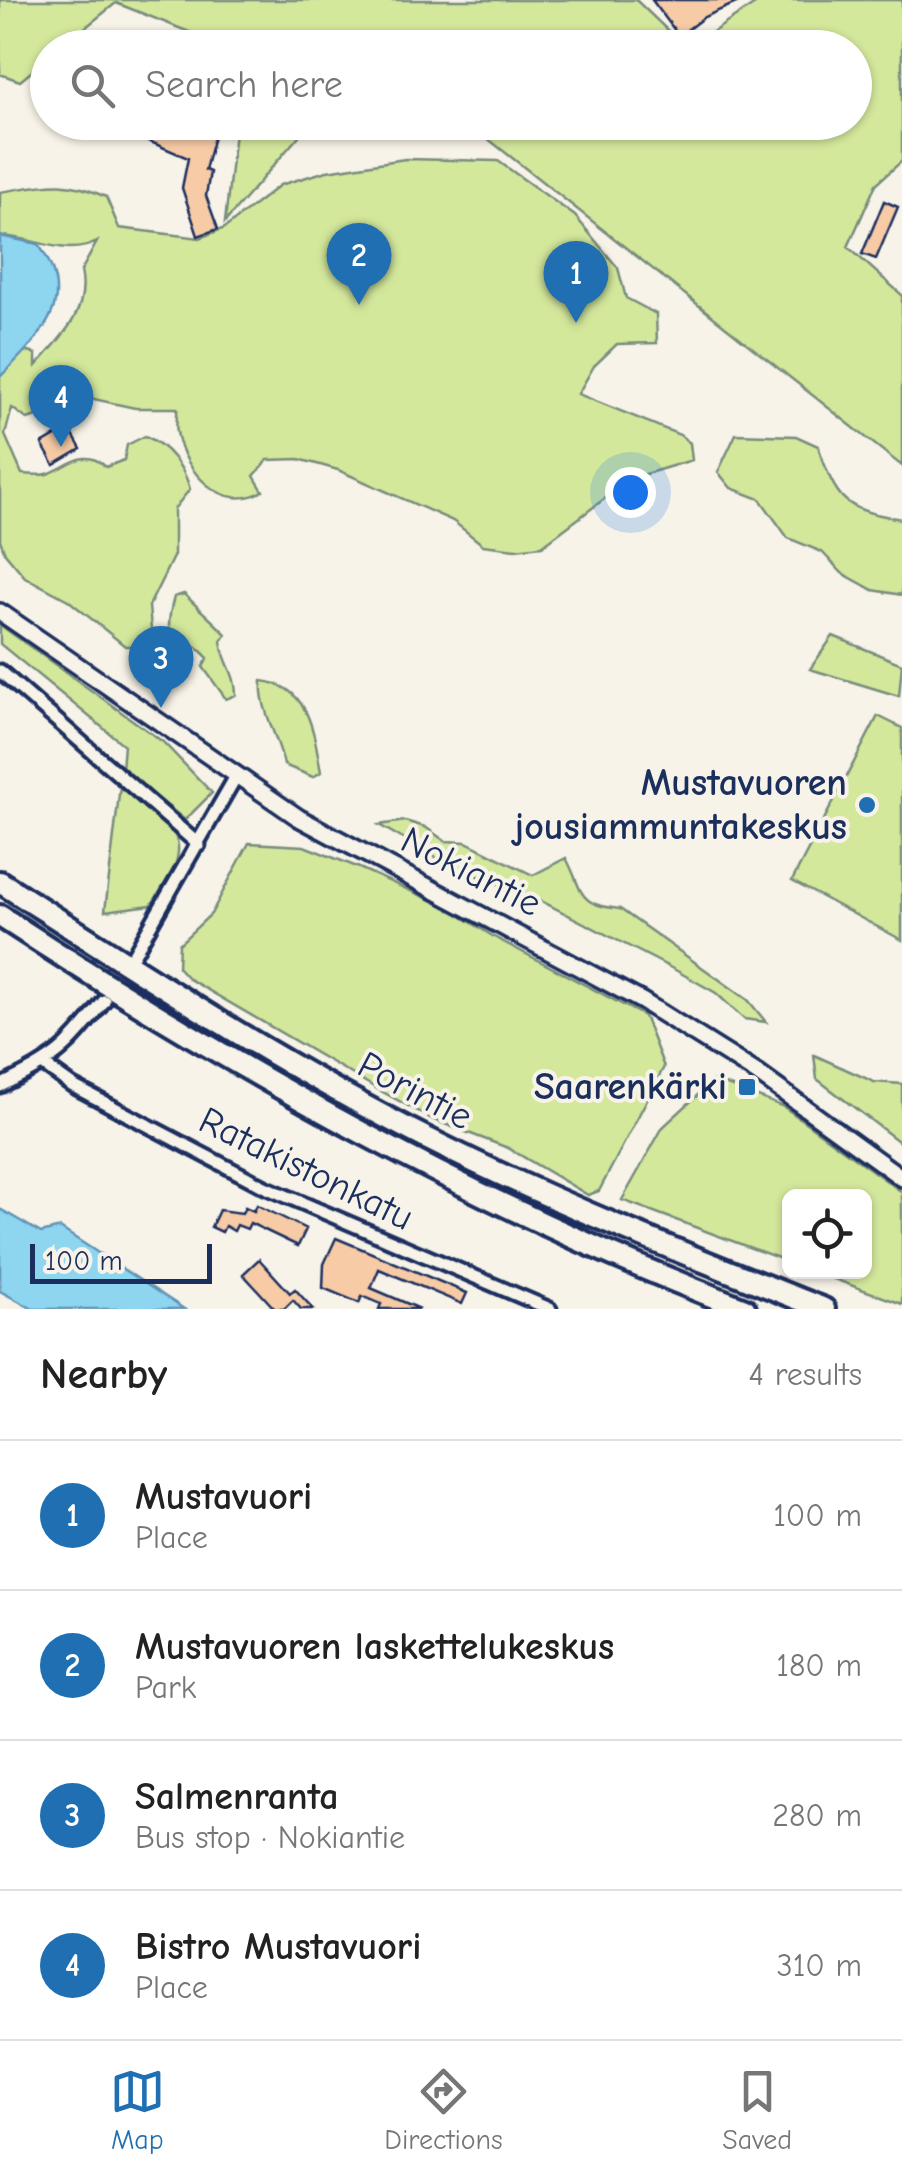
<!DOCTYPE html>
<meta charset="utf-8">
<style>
:root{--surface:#fff;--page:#f6f6f6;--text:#222;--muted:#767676;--line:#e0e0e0;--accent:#1f6fb2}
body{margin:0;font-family:"Comic Neue",sans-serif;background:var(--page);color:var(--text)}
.controls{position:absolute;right:30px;bottom:30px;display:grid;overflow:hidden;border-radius:15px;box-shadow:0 2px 8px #0004}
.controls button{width:90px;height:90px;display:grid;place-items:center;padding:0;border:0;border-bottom:2px solid var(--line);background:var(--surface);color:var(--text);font:50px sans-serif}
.scale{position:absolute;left:30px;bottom:25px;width:182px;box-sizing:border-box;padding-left:10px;border:5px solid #1b2f5e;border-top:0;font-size:28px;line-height:35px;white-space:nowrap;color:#1b2f5e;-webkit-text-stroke:8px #f7f3e8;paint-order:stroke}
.you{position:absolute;left:630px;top:492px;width:35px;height:35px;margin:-25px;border:8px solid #fff;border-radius:50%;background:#1a73e8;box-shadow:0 0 0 15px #1a73e833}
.badge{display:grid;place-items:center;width:65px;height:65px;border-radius:50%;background:var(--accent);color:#fff;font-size:32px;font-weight:700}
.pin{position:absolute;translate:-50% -82px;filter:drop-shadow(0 2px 5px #0008)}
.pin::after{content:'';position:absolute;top:52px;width:35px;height:30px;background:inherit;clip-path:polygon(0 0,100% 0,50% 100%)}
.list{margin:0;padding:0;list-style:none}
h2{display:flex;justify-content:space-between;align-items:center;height:130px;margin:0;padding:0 40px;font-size:42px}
h2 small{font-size:32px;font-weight:400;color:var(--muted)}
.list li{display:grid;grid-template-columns:65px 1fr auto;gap:30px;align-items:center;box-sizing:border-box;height:150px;padding:0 40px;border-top:2px solid var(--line)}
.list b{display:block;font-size:38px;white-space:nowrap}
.list p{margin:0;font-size:32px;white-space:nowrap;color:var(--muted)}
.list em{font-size:32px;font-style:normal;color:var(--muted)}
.icon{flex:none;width:55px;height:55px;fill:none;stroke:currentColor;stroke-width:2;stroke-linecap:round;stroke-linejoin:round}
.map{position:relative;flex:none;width:902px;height:1309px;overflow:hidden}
.search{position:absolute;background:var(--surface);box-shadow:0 2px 8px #0004;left:30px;right:30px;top:30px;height:110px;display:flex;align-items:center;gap:25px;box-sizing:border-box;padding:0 35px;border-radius:55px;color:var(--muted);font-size:38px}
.sheet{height:730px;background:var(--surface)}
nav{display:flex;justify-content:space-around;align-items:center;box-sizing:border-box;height:140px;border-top:2px solid var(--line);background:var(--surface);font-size:28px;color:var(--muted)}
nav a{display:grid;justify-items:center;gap:5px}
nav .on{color:var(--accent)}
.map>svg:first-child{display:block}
</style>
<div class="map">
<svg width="902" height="1309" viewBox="0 0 902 1309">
<rect width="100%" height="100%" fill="#f7f3e8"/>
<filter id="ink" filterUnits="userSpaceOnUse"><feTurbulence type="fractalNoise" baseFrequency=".01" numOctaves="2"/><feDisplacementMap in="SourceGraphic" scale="20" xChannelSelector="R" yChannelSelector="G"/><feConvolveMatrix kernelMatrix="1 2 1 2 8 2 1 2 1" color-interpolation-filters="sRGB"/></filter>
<g filter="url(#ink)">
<path fill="#d4e89c" stroke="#788c7d" stroke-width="2.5" d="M 0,0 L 636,0 L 685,47 L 227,47 L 116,3 L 61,47 L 48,48 L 47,59 L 20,81 L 0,74 Z
M 761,0 L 902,0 L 902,161 L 876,184 L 848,247 L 902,295 L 902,466 L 468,123 L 854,122 L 854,48 L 690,47 Z
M 236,123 L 310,123 L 225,222 Z
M 405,159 L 498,161 L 575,216 L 618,268 L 626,298 L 656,314 L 657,343 L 617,344 L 594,366 L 578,394 L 680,435 L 690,443 L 692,460 L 632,478 L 542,546 L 515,549 L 483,545 L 453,521 L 338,470 L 299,459 L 268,460 L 254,476 L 263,491 C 223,514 184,472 177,432 C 175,425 178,415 177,408 L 135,408 L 94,399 L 27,419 L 12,408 L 5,435 L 22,474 C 29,474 41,476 47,474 C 69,467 84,446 106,467 L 124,460 L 127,445 L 145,436 C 167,445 184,467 190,489 L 174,509 L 174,555 L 149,606 L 151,629 L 143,646 L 125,646 L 68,600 L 25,577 L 5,553 L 0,540 L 0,377 L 24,351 L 36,354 L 36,366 C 62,337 90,310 81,271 L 97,242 C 65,258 34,237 0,236 L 0,192 C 45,185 63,177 106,197 L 119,228 L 200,238 L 225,228 L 280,185 L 327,171 Z
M 736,434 L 796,436 L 818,446 C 837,501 843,510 902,519 L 902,595 L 873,590 L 842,573 L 822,552 L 788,538 L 760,499 L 731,488 L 718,472 Z
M 184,594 L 226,634 L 221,641 C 223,662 236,673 236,695 L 226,699 L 203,667 L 208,658 L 197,647 L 184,644 L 176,652 C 166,632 168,618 174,597 Z
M 0,625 L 163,742 L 212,793 L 185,820 L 122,769 L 124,745 L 0,644 Z
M 833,636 L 902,664 L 899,696 L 810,669 Z
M 262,681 C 310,686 314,734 321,772 L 313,777 L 284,765 C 279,739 259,707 262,681 Z
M 878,716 L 902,728 L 902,940 L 792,881 Z
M 120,786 C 177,831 201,837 151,905 L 105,911 Z
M 405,821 L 425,827 L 445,841 L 466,842 L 533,875 L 566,858 C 584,891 575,905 620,909 L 748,1000 L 766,1022 L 744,1019 L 716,993 L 677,971 L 539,900 L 447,864 L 379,825 Z
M 249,843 L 304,846 L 357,867 L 447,907 L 494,937 L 644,1016 L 664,1067 L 599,1191 L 588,1195 L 508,1148 L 434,1120 L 379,1090 L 189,979 L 178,967 L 179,944 L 211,914 Z
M 814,1055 L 874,1082 L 902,1084 L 902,1144 L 817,1079 Z
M 714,1080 L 784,1107 L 902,1192 L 902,1304 L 815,1272 L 864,1272 L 864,1196 L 790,1196 L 789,1262 L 622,1200 L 663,1127 Z"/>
<path fill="#8ed5f0" stroke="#6093b6" stroke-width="2.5" d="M 0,236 L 38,244 C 80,301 42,334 0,377 Z
M 0,1209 L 41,1233 L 60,1228 L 184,1309 L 33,1309 L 0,1291 Z"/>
<path fill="#f7cba6" stroke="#1b2f5e" stroke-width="2.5" d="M 652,0 L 743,0 L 704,17 L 679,36 Z
M 104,122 L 217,125 L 205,170 L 210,172 L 206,196 L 218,229 L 198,236 L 182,188 L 188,158 Z
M 884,201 L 898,207 L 876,259 L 862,254 Z
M 69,428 L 81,449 L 54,465 L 42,444 Z
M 257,1205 L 306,1229 L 298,1246 L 250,1223 L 247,1229 L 237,1225 L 234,1231 L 225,1226 L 222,1232 L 211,1227 L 219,1210 L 242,1213 L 245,1207 L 254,1211 Z
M 336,1238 L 467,1293 L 462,1304 L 379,1269 L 371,1288 L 420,1309 L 379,1309 L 381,1304 L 362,1296 L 359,1303 L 323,1288 L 324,1264 Z
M 259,1259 L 290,1293 L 295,1289 L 313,1309 L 301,1309 L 293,1300 L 284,1309 L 275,1309 L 243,1274 Z"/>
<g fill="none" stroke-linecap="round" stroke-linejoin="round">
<defs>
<path id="minor" d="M 0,671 L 199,845
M 134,954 L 235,778
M 45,1066 L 73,1086 L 265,1187 L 550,1309
M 0,1086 C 56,1058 66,1051 104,1001"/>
<path id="secondary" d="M 0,612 L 299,818 L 642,1001 L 757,1073 L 902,1178"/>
<path id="motorway" d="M 0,882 C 140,972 279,1064 428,1139 C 557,1204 690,1256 824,1309
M 0,916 C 237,1071 480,1208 745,1309"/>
</defs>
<use href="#minor" stroke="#1b2f5e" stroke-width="19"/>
<use href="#secondary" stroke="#1b2f5e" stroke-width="22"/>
<use href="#motorway" stroke="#1b2f5e" stroke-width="28"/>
<use href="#minor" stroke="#f7f3e8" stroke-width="11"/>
<use href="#secondary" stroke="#f7f3e8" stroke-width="15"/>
<use href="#motorway" stroke="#f7f3e8" stroke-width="20"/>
</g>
</g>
<g fill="#1f6fb2" stroke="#f7f3e8" stroke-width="4">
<circle cx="867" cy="805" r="10"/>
<rect x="737" y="1077" width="20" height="20" rx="5"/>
</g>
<g text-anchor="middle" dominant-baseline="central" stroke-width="8" stroke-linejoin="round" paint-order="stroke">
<g font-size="38" font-weight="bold" fill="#1b2f5e" stroke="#f7f3e8" text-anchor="end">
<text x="847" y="783">Mustavuoren<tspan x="847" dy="44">jousiammuntakeskus</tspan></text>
<text x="727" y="1087">Saarenkärki</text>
</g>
<g font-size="38" fill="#1b2f5e" stroke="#f7f3e8">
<text transform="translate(471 872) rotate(27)">Nokiantie</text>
<text transform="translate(415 1091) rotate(28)">Porintie</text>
<text transform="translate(306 1169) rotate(26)">Ratakistonkatu</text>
</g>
</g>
</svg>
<div class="controls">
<button><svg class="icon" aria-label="locate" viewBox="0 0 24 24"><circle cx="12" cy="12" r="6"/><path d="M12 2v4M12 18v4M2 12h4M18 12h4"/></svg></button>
</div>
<div class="scale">100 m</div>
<div class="you"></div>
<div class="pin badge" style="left:576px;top:323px">1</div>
<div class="pin badge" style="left:359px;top:305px">2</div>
<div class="pin badge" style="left:161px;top:708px">3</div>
<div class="pin badge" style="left:61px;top:447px">4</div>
<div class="search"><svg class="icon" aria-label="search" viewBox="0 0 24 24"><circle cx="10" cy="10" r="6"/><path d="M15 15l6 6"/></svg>Search here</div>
</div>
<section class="sheet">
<h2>Nearby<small>4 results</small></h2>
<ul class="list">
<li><span class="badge">1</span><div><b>Mustavuori</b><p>Place</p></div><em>100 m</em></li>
<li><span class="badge">2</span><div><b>Mustavuoren laskettelukeskus</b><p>Park</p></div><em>180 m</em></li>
<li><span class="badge">3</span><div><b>Salmenranta</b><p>Bus stop · Nokiantie</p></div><em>280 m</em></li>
<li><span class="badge">4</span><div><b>Bistro Mustavuori</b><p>Place</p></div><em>310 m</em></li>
</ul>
</section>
<nav>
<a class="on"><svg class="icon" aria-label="map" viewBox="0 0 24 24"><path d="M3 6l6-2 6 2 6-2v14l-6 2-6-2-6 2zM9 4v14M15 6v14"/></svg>Map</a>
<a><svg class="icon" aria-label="directions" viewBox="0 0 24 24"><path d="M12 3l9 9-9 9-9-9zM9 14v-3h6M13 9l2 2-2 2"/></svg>Directions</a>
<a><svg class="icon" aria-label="saved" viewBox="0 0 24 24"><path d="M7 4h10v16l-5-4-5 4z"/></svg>Saved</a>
</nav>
